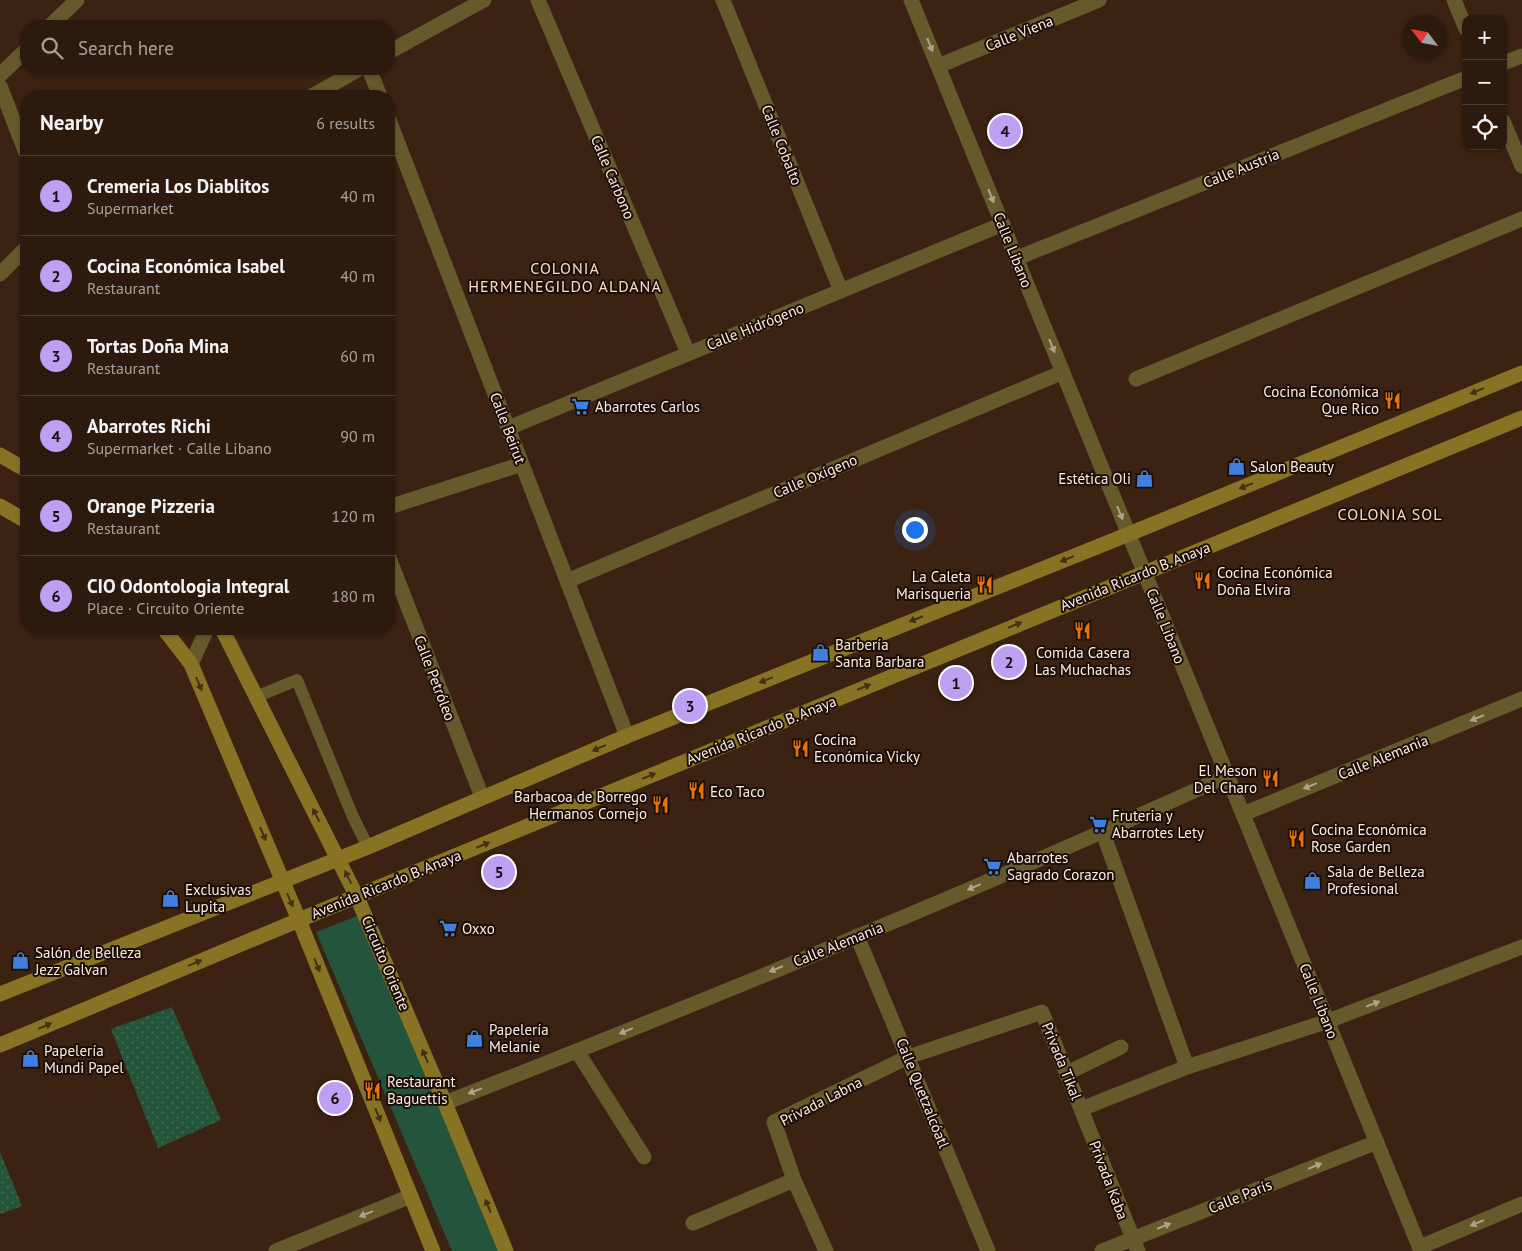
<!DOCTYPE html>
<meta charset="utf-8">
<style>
:root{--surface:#2c1a0e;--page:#342317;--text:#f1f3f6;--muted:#a6a19e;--line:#48382e;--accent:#bca0f2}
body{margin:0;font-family:"PT Sans",sans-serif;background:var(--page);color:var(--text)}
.controls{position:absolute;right:15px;top:15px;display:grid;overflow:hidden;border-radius:10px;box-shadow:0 1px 4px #0004}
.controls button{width:45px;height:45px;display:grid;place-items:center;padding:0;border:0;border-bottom:1px solid var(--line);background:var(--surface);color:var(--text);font:25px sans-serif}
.compass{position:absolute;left:1402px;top:15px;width:45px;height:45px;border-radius:50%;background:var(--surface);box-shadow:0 1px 4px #0004;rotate:302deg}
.you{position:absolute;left:914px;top:529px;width:18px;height:18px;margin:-12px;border:4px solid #fff;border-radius:50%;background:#1a73e8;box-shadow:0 0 0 8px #1a73e833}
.badge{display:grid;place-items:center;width:32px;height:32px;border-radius:50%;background:var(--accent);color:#111;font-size:16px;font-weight:700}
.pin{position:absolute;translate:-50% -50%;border:2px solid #fff;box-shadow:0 1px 5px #0006}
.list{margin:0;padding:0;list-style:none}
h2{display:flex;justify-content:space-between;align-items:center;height:65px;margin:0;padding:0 20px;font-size:21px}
h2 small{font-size:16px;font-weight:400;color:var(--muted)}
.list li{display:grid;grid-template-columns:32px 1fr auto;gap:15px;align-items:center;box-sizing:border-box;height:80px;padding:0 20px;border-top:1px solid var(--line)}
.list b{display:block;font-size:19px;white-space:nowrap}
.list p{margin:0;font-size:16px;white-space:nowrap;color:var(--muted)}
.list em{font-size:16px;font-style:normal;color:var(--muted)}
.icon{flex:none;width:28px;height:28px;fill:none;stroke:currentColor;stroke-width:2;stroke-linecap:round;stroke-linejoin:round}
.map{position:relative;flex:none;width:1522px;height:1251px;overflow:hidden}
.search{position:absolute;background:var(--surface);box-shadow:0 1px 4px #0004;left:20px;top:20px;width:375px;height:55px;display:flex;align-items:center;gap:12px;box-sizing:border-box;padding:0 18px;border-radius:20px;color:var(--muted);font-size:19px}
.panel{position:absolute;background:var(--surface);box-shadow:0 1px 4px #0004;left:20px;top:90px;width:375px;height:545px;border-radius:20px}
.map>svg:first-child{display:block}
</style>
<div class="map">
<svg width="1522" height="1251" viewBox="0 0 1522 1251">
<defs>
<pattern id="grass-dots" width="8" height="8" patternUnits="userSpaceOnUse" patternTransform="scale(1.25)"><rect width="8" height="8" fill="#25543c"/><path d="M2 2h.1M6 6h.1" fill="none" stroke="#466d58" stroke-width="1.8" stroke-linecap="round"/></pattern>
</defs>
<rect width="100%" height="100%" fill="#3b2212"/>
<path fill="url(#grass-dots)" d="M 172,1007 L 221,1120 L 158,1148 L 111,1029 Z
M 0,1152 L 22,1206 L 0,1214 Z"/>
<path fill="#25543c" d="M 362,914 L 505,1251 L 452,1251 L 316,932 Z"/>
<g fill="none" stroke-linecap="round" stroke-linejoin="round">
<path stroke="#66592c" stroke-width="12" d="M 256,697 L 297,680 L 353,817 L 368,847"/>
<path stroke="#66592c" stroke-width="15" d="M 538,0 L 688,353
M 723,0 L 841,291
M 911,0 L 1421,1251
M 1454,0 L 1466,29
M 50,26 L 77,0
M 389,52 L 484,0
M 1503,63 L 1522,56
M 938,66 L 1099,0
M 369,69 L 380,96
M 0,75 L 26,50
M 0,86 L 26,153
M 312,96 L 359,69
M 389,120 L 627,736
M 1503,121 L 1522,166
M 1017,258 L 1466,78
M 0,274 L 26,248
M 1136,379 L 1522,219
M 508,428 L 1003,224
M 389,507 L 522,464
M 389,558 L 482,797
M 567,581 L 1063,372
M 191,664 L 207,629
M 1243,814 L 1522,699
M 1103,833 L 1187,1067
M 857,936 L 988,1251
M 577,1051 L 644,1157
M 1067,1073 L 1121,1047
M 445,1103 C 708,1000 970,893 1227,776
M 1081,1109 L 1187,1067 L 1328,1021 L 1522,947
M 693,1223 L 794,1180
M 1420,1247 L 1522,1204
M 276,1251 L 411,1196
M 826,1251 L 794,1180 L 774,1122 L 908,1057 L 1042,1012 L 1138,1251
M 1102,1251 L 1377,1142"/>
<path stroke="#887324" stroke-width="15" d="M 0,455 L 26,470
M 0,506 L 26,521
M 164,629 L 191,664 L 299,920 L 433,1251
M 222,629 L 357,897 L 445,1103 L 506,1251
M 0,994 L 368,847 L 627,736 L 1129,534 L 1522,373
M 0,1045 L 299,920 L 1522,418"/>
</g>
<defs><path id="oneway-solid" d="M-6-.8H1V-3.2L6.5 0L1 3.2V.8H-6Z" transform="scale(1.25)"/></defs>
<g fill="#b2a286">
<use href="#oneway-solid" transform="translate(930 45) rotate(68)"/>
<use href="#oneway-solid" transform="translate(991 196) rotate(68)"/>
<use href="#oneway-solid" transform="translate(1052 346) rotate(68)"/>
<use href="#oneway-solid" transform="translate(1120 513) rotate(68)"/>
<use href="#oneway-solid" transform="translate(1477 718) rotate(158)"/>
<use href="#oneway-solid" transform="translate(1310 786) rotate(158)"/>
<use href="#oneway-solid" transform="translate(974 887) rotate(157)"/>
<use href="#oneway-solid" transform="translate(776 969) rotate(158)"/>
<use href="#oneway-solid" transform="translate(1373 1004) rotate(-21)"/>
<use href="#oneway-solid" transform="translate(626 1031) rotate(158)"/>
<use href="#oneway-solid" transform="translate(475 1091) rotate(159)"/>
<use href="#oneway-solid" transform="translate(1315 1166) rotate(-22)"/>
<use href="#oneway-solid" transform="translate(366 1214) rotate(158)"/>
<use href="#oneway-solid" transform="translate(1477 1223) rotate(157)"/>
<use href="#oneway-solid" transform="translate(1164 1226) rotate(-22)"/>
</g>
<g fill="#403212">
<use href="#oneway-solid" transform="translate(1477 391) rotate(158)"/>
<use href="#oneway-solid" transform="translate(1246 486) rotate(158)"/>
<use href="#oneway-solid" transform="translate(1067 559) rotate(158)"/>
<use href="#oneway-solid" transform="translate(916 619) rotate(158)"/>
<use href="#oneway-solid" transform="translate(1015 625) rotate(-22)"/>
<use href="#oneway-solid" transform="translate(766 680) rotate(158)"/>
<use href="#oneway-solid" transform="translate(199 684) rotate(67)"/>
<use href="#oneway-solid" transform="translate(864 687) rotate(-22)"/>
<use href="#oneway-solid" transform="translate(599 748) rotate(157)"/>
<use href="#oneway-solid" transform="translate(649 776) rotate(-22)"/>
<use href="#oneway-solid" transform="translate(316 815) rotate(-117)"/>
<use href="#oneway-solid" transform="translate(263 834) rotate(67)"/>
<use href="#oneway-solid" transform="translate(483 845) rotate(-22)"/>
<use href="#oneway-solid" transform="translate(348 877) rotate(-116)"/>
<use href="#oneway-solid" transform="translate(290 900) rotate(66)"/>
<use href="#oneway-solid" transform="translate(195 963) rotate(-23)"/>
<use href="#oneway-solid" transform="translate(317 965) rotate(68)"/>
<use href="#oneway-solid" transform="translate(45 1026) rotate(-23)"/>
<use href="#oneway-solid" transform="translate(425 1056) rotate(-113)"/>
<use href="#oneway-solid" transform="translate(378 1115) rotate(68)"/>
<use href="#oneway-solid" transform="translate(488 1206) rotate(-112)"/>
</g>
<defs>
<symbol id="restaurant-bare" viewBox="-9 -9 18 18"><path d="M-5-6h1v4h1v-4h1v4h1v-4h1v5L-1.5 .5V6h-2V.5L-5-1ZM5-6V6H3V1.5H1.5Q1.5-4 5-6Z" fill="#e8710a" stroke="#1a0f08" stroke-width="2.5" paint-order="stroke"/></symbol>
<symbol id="supermarket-bare" viewBox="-9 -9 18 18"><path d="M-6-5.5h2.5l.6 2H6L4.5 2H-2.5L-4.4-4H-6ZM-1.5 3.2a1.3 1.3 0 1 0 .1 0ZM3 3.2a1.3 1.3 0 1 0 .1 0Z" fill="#3f7fe0" stroke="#1a0f08" stroke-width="2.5" paint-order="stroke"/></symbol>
<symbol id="shop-bare" viewBox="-9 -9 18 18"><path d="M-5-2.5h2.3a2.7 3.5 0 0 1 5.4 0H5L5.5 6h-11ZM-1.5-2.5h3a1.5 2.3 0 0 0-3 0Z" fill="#3f7fe0" stroke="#1a0f08" stroke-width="2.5" paint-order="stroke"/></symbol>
</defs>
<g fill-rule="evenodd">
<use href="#restaurant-bare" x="1380" y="388" width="25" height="25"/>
<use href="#supermarket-bare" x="568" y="394" width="25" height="25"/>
<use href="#shop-bare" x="1224" y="454" width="25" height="25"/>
<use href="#shop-bare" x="1132" y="466" width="25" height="25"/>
<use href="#restaurant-bare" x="1190" y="568" width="25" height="25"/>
<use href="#restaurant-bare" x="972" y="572" width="25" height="25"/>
<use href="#restaurant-bare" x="1070" y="618" width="25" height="25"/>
<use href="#shop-bare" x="808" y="640" width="25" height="25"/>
<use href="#restaurant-bare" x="788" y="736" width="25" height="25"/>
<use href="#restaurant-bare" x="1258" y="766" width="25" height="25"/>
<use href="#restaurant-bare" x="684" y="778" width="25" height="25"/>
<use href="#restaurant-bare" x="648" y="792" width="25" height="25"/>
<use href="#supermarket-bare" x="1086" y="812" width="25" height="25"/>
<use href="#restaurant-bare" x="1284" y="826" width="25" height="25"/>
<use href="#supermarket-bare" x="980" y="854" width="25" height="25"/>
<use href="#shop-bare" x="1300" y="868" width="25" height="25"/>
<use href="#shop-bare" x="158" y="886" width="25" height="25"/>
<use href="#supermarket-bare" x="436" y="916" width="25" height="25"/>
<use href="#shop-bare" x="8" y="948" width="25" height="25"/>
<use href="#shop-bare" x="462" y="1026" width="25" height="25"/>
<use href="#shop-bare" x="18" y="1046" width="25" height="25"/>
<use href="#restaurant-bare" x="360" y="1078" width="25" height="25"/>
</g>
<g text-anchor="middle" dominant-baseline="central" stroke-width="4" stroke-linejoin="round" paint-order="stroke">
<g font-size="15" fill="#fdebe1" stroke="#1a0f08">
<text transform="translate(1019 33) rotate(-22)">Calle Viena</text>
<text transform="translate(782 145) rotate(68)">Calle Cobalto</text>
<text transform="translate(1241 168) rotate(-22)">Calle Austria</text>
<text transform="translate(613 177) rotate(67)">Calle Carbono</text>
<text transform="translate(1013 250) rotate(68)">Calle Libano</text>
<text transform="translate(755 326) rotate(-22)">Calle Hidrógeno</text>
<text transform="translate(508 428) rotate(69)">Calle Beirut</text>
<text transform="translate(815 476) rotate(-23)">Calle Oxígeno</text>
<text transform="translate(1135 576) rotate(-22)">Avenida Ricardo B. Anaya</text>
<text transform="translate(1166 626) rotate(68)">Calle Libano</text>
<text transform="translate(435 678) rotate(69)">Calle Petróleo</text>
<text transform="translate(761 730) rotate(-22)">Avenida Ricardo B. Anaya</text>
<text transform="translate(1383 757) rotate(-22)">Calle Alemania</text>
<text transform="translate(386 884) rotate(-22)">Avenida Ricardo B. Anaya</text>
<text transform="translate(838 944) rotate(-22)">Calle Alemania</text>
<text transform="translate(386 963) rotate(67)">Circuito Oriente</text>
<text transform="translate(1319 1001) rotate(68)">Calle Libano</text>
<text transform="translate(1062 1061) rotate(68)">Privada Tikal</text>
<text transform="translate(923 1093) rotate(68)">Calle Quetzalcóatl</text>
<text transform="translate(821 1101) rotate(-27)">Privada Labna</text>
<text transform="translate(1109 1180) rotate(69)">Privada Kaba</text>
<text transform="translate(1240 1196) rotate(-22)">Calle París</text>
</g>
<g font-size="15" fill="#fdebe1" stroke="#1a0f08" text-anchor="start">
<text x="1379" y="391" text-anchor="end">Cocina Económica<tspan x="1379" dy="17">Que Rico</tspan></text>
<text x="595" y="406">Abarrotes Carlos</text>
<text x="1250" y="466">Salon Beauty</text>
<text x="1131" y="478" text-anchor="end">Estética Oli</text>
<text x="1217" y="572">Cocina Económica<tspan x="1217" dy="17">Doña Elvira</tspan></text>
<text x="971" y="576" text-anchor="end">La Caleta<tspan x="971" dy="17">Marisqueria</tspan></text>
<text x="835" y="644">Barbería<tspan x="835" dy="17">Santa Barbara</tspan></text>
<text x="1083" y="652" text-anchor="middle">Comida Casera<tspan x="1083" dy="17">Las Muchachas</tspan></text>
<text x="814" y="739">Cocina<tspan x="814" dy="17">Económica Vicky</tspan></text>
<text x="1257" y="770" text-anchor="end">El Meson<tspan x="1257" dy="17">Del Charo</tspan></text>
<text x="710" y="791">Eco Taco</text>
<text x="647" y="796" text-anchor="end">Barbacoa de Borrego<tspan x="647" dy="17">Hermanos Cornejo</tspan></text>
<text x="1112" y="815">Fruteria y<tspan x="1112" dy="17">Abarrotes Lety</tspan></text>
<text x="1311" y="829">Cocina Económica<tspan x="1311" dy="17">Rose Garden</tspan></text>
<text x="1007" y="857">Abarrotes<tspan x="1007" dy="17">Sagrado Corazon</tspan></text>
<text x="1327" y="871">Sala de Belleza<tspan x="1327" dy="17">Profesional</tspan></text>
<text x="185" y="889">Exclusivas<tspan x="185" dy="17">Lupita</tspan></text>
<text x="462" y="928">Oxxo</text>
<text x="35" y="952">Salón de Belleza<tspan x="35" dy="17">Jezz Galvan</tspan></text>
<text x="489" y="1029">Papelería<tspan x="489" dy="17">Melanie</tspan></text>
<text x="44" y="1050">Papelería<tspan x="44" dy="17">Mundi Papel</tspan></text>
<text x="387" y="1081">Restaurant<tspan x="387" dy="17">Baguettis</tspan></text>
</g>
<g font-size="16" letter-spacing="1" fill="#fedbc7" stroke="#1a0f08">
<text x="565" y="268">COLONIA<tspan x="565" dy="18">HERMENEGILDO ALDANA</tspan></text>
<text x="1390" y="514">COLONIA SOL</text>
</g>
</g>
</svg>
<div class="controls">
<button>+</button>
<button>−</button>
<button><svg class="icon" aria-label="locate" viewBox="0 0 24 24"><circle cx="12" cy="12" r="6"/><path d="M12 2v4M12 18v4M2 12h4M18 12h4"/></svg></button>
</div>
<svg class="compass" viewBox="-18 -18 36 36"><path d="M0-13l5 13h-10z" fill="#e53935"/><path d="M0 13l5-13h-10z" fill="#a6a19e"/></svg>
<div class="you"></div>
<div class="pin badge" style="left:956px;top:683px">1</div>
<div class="pin badge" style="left:1009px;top:662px">2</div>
<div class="pin badge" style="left:690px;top:706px">3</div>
<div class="pin badge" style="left:1005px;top:131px">4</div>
<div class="pin badge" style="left:499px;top:872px">5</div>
<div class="pin badge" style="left:335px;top:1098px">6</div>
<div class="search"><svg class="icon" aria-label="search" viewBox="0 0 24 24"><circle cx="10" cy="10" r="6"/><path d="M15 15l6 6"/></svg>Search here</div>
<section class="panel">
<h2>Nearby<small>6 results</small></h2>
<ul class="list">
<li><span class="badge">1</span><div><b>Cremeria Los Diablitos</b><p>Supermarket</p></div><em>40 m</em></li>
<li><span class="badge">2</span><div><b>Cocina Económica Isabel</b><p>Restaurant</p></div><em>40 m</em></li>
<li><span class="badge">3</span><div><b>Tortas Doña Mina</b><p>Restaurant</p></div><em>60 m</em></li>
<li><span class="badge">4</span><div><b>Abarrotes Richi</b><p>Supermarket · Calle Libano</p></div><em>90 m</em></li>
<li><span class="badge">5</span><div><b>Orange Pizzeria</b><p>Restaurant</p></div><em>120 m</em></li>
<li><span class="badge">6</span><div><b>CIO Odontologia Integral</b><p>Place · Circuito Oriente</p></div><em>180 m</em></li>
</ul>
</section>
</div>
